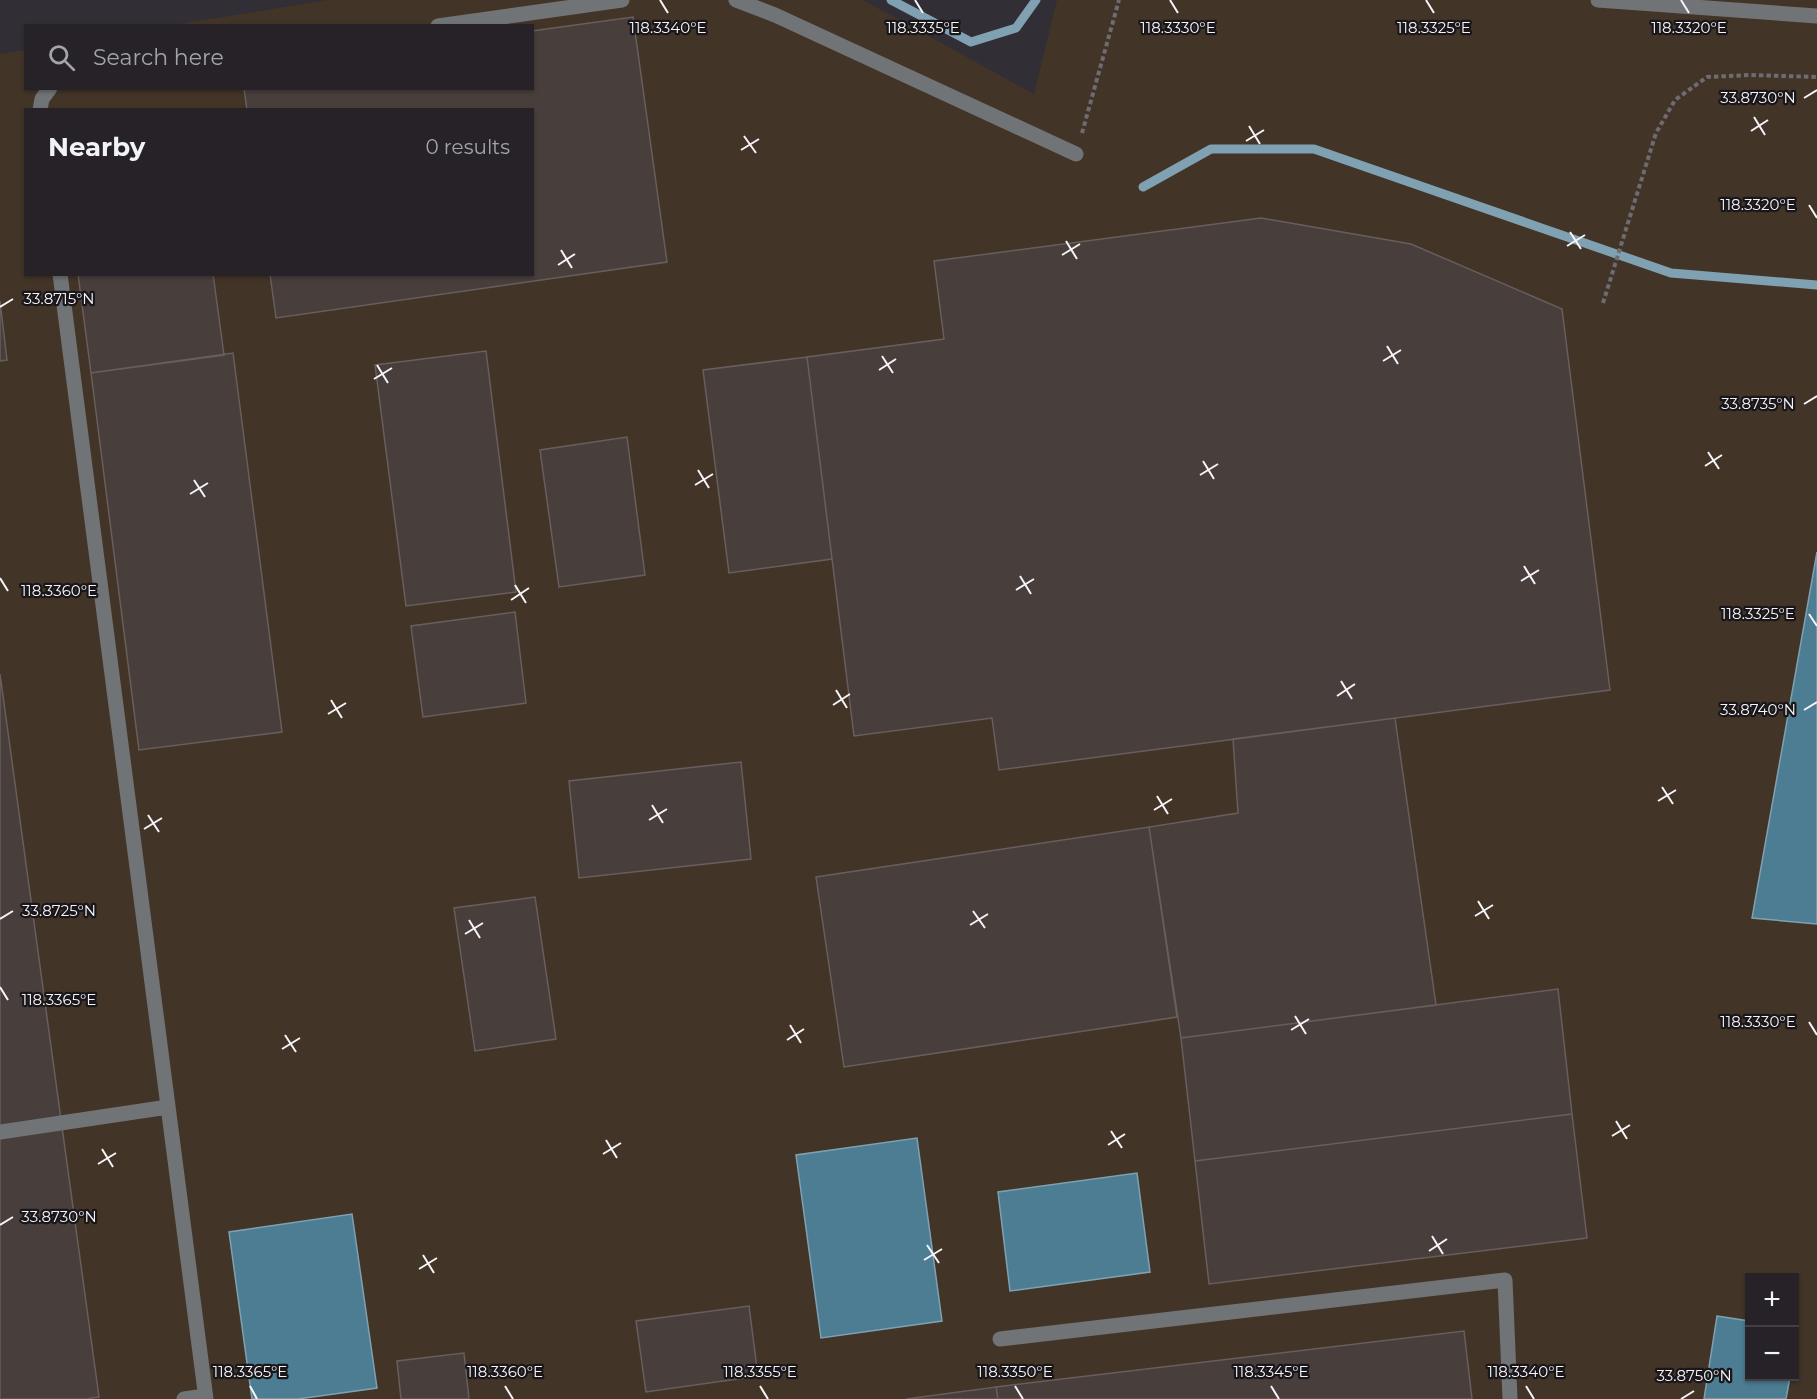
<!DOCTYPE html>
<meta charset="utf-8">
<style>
:root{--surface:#262228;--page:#322f34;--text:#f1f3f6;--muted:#a4a4a8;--line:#423f45}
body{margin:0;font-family:Montserrat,sans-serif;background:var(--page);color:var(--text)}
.controls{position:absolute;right:18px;bottom:18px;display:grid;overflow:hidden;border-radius:0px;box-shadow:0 2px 4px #0004}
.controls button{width:54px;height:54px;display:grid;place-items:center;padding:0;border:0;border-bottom:2px solid var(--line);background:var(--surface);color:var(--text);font:30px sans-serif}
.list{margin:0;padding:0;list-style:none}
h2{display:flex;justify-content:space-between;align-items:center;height:78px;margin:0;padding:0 24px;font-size:26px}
h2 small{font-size:20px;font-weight:400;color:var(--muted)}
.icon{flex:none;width:33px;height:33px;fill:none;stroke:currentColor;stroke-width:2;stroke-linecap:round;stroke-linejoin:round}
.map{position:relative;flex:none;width:1817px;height:1399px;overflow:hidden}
.search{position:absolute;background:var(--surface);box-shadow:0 2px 4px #0004;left:24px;top:24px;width:510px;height:66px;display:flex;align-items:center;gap:15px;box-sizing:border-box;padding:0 21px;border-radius:0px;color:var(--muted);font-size:22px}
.panel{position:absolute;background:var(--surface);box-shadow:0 2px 4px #0004;left:24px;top:108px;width:510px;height:168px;border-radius:0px}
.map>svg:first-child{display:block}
</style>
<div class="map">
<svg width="1817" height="1399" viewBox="0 0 1817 1399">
<rect width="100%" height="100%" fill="#322e35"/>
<path fill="#433428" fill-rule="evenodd" d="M 328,0 L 863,0 L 1034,94 L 1057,0 L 1817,0 L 1817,1399 L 0,1399 L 0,54 L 25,50 L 26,88 L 532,88 L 532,26 L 174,25 ZM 26,110 L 532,110 L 532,274 L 26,274 ZM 1750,1278 L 1794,1278 L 1794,1376 L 1750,1376 Z"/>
<path fill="#4c7d92" stroke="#7fa1b1" stroke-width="1.5" d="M 1817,552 L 1817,924 L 1752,918 Z
M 917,1138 L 942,1321 L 821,1338 L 796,1155 Z
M 1137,1173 L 1150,1272 L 1010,1291 L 998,1192 Z
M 352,1214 L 377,1388 L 298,1399 L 252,1399 L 229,1232 Z
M 1717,1316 L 1749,1321 L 1750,1376 L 1790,1377 L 1786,1399 L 1704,1399 Z"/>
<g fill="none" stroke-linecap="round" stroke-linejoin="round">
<path stroke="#7fa1b1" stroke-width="9" d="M 891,0 L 971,42 L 1016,28 L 1036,0
M 1143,187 L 1211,149 L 1314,149 L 1671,273 L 1817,285"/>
</g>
<path fill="#483e3c" stroke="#685e5c" stroke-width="1.5" d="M 633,17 L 667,262 L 276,318 L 270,274 L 532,274 L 532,110 L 247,110 L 244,88 L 532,88 L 532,31 Z
M 1261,218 L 1411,244 L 1562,309 L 1610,690 L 999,770 L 992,718 L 854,736 L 807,357 L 944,339 L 934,261 Z
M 78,274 L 213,274 L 224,355 L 91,373 Z
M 0,301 L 7,360 L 0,361 Z
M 486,351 L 516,592 L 406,606 L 375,365 Z
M 233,353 L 282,732 L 139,750 L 91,373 Z
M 807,357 L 832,559 L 729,573 L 703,370 Z
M 627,437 L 645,575 L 559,587 L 540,450 Z
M 515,612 L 526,703 L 423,717 L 411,626 Z
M 0,674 L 99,1397 L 86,1399 L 0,1399 Z
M 1395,718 L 1436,1005 L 1181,1038 L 1149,827 L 1238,813 L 1233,739 Z
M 741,762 L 751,859 L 579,878 L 569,781 Z
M 1149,827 L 1177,1017 L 844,1067 L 816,877 Z
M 535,897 L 556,1039 L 475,1051 L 454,908 Z
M 1558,989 L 1572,1114 L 1195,1161 L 1181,1038 Z
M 1572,1114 L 1587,1238 L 1209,1284 L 1195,1161 Z
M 749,1306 L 758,1376 L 646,1392 L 636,1321 Z
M 1464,1331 L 1472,1399 L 998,1399 L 996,1387 Z
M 464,1353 L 469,1399 L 401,1399 L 397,1361 Z
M 996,1387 L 998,1399 L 906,1399 Z"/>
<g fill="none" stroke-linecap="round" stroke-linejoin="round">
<path stroke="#6e6b71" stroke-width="4" stroke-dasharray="4.5 3" stroke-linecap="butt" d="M 1082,133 L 1119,0
M 1603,303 L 1656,133 L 1675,100 L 1707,77 L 1751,75 L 1817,77"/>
<path stroke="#707477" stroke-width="15" d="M 736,0 L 775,15 L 1076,154
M 438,26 L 622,0
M 40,110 L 42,99 L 50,88
M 60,274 L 206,1399
M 0,1132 L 168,1107
M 1000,1339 L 1505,1280 L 1510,1399
M 184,1399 L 205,1396"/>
<path stroke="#707477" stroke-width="15" d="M 1598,0 L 1817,16"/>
</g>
<path fill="none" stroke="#f6f4f9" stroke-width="2" d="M 660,0 L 668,13M 915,0 L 923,13M 1170,0 L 1178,13M 1426,0 L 1434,13M 1681,0 L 1689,13M 1804,98 L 1817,90M 1754,117 L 1765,135M 1249,126 L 1260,144M 1751,131 L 1768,120M 744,136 L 756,153M 1246,141 L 1264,130M 741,150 L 759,139M 1809,205 L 1817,218M 1570,232 L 1581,249M 1066,241 L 1077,259M 1567,246 L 1585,235M 561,250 L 572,268M 1062,255 L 1080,244M 558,265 L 575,254M 0,307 L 13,299M 1387,346 L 1398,364M 882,356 L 893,373M 1383,361 L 1401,350M 377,365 L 388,383M 879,370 L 896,359M 374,379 L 392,368M 1804,404 L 1817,396M 1708,452 L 1719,469M 1203,461 L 1214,479M 1705,466 L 1722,455M 698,470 L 709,488M 1200,475 L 1218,464M 194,480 L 205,497M 695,485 L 713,474M 190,494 L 208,483M 1524,566 L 1535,584M 1020,576 L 1031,594M 0,578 L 8,591M 1521,581 L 1539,570M 515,585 L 526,603M 1016,590 L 1034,579M 511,600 L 529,588M 1809,614 L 1817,626M 1341,681 L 1352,699M 836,690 L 847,708M 1337,696 L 1355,684M 331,700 L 342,718M 833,705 L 850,694M 1804,710 L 1817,702M 328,714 L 346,703M 1662,787 L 1673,804M 1157,796 L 1168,814M 1658,801 L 1676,790M 652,805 L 663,823M 1154,810 L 1172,799M 148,815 L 159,832M 649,820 L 667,809M 144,829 L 162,818M 1478,901 L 1489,919M 973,911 L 985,928M 1475,916 L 1493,905M 0,919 L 13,911M 469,920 L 480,938M 970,925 L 988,914M 465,934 L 483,923M 0,987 L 8,1000M 1295,1016 L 1306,1034M 1809,1022 L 1817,1035M 790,1025 L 801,1043M 1291,1030 L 1309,1019M 285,1035 L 296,1052M 787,1040 L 804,1029M 282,1049 L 300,1038M 1616,1121 L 1627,1139M 1111,1131 L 1122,1148M 1612,1136 L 1630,1125M 606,1140 L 617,1158M 1108,1145 L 1125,1134M 102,1149 L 113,1167M 603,1154 L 621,1143M 98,1164 L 116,1153M 0,1225 L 13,1217M 1432,1236 L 1443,1254M 927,1245 L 939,1263M 1429,1251 L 1447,1239M 423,1255 L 434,1273M 924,1260 L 942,1249M 419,1269 L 437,1258M 250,1386 L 257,1399M 505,1386 L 513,1399M 760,1386 L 768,1399M 1015,1386 L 1023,1399M 1271,1386 L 1279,1399M 1526,1386 L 1534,1399M 1681,1399 L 1694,1391"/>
<g font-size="15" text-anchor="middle" fill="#f6f4f9" stroke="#19171a" stroke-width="4.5" stroke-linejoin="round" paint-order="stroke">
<text x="668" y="33">118.3340°E</text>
<text x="923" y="33">118.3335°E</text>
<text x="1178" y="33">118.3330°E</text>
<text x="1434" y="33">118.3325°E</text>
<text x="1689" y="33">118.3320°E</text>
<text x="1758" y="103">33.8730°N</text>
<text x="1758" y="210">118.3320°E</text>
<text x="59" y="304">33.8715°N</text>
<text x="1758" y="409">33.8735°N</text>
<text x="59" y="596">118.3360°E</text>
<text x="1758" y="619">118.3325°E</text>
<text x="1758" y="715">33.8740°N</text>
<text x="59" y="916">33.8725°N</text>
<text x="59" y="1005">118.3365°E</text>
<text x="1758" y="1027">118.3330°E</text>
<text x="59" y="1222">33.8730°N</text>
<text x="250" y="1377">118.3365°E</text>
<text x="505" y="1377">118.3360°E</text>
<text x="760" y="1377">118.3355°E</text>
<text x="1015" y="1377">118.3350°E</text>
<text x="1271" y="1377">118.3345°E</text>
<text x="1526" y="1377">118.3340°E</text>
<text x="1694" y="1381">33.8750°N</text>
</g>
</svg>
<div class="controls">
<button>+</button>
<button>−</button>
</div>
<div class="search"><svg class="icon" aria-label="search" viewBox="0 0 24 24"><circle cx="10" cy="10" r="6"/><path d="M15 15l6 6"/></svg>Search here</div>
<section class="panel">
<h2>Nearby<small>0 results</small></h2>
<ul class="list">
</ul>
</section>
</div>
